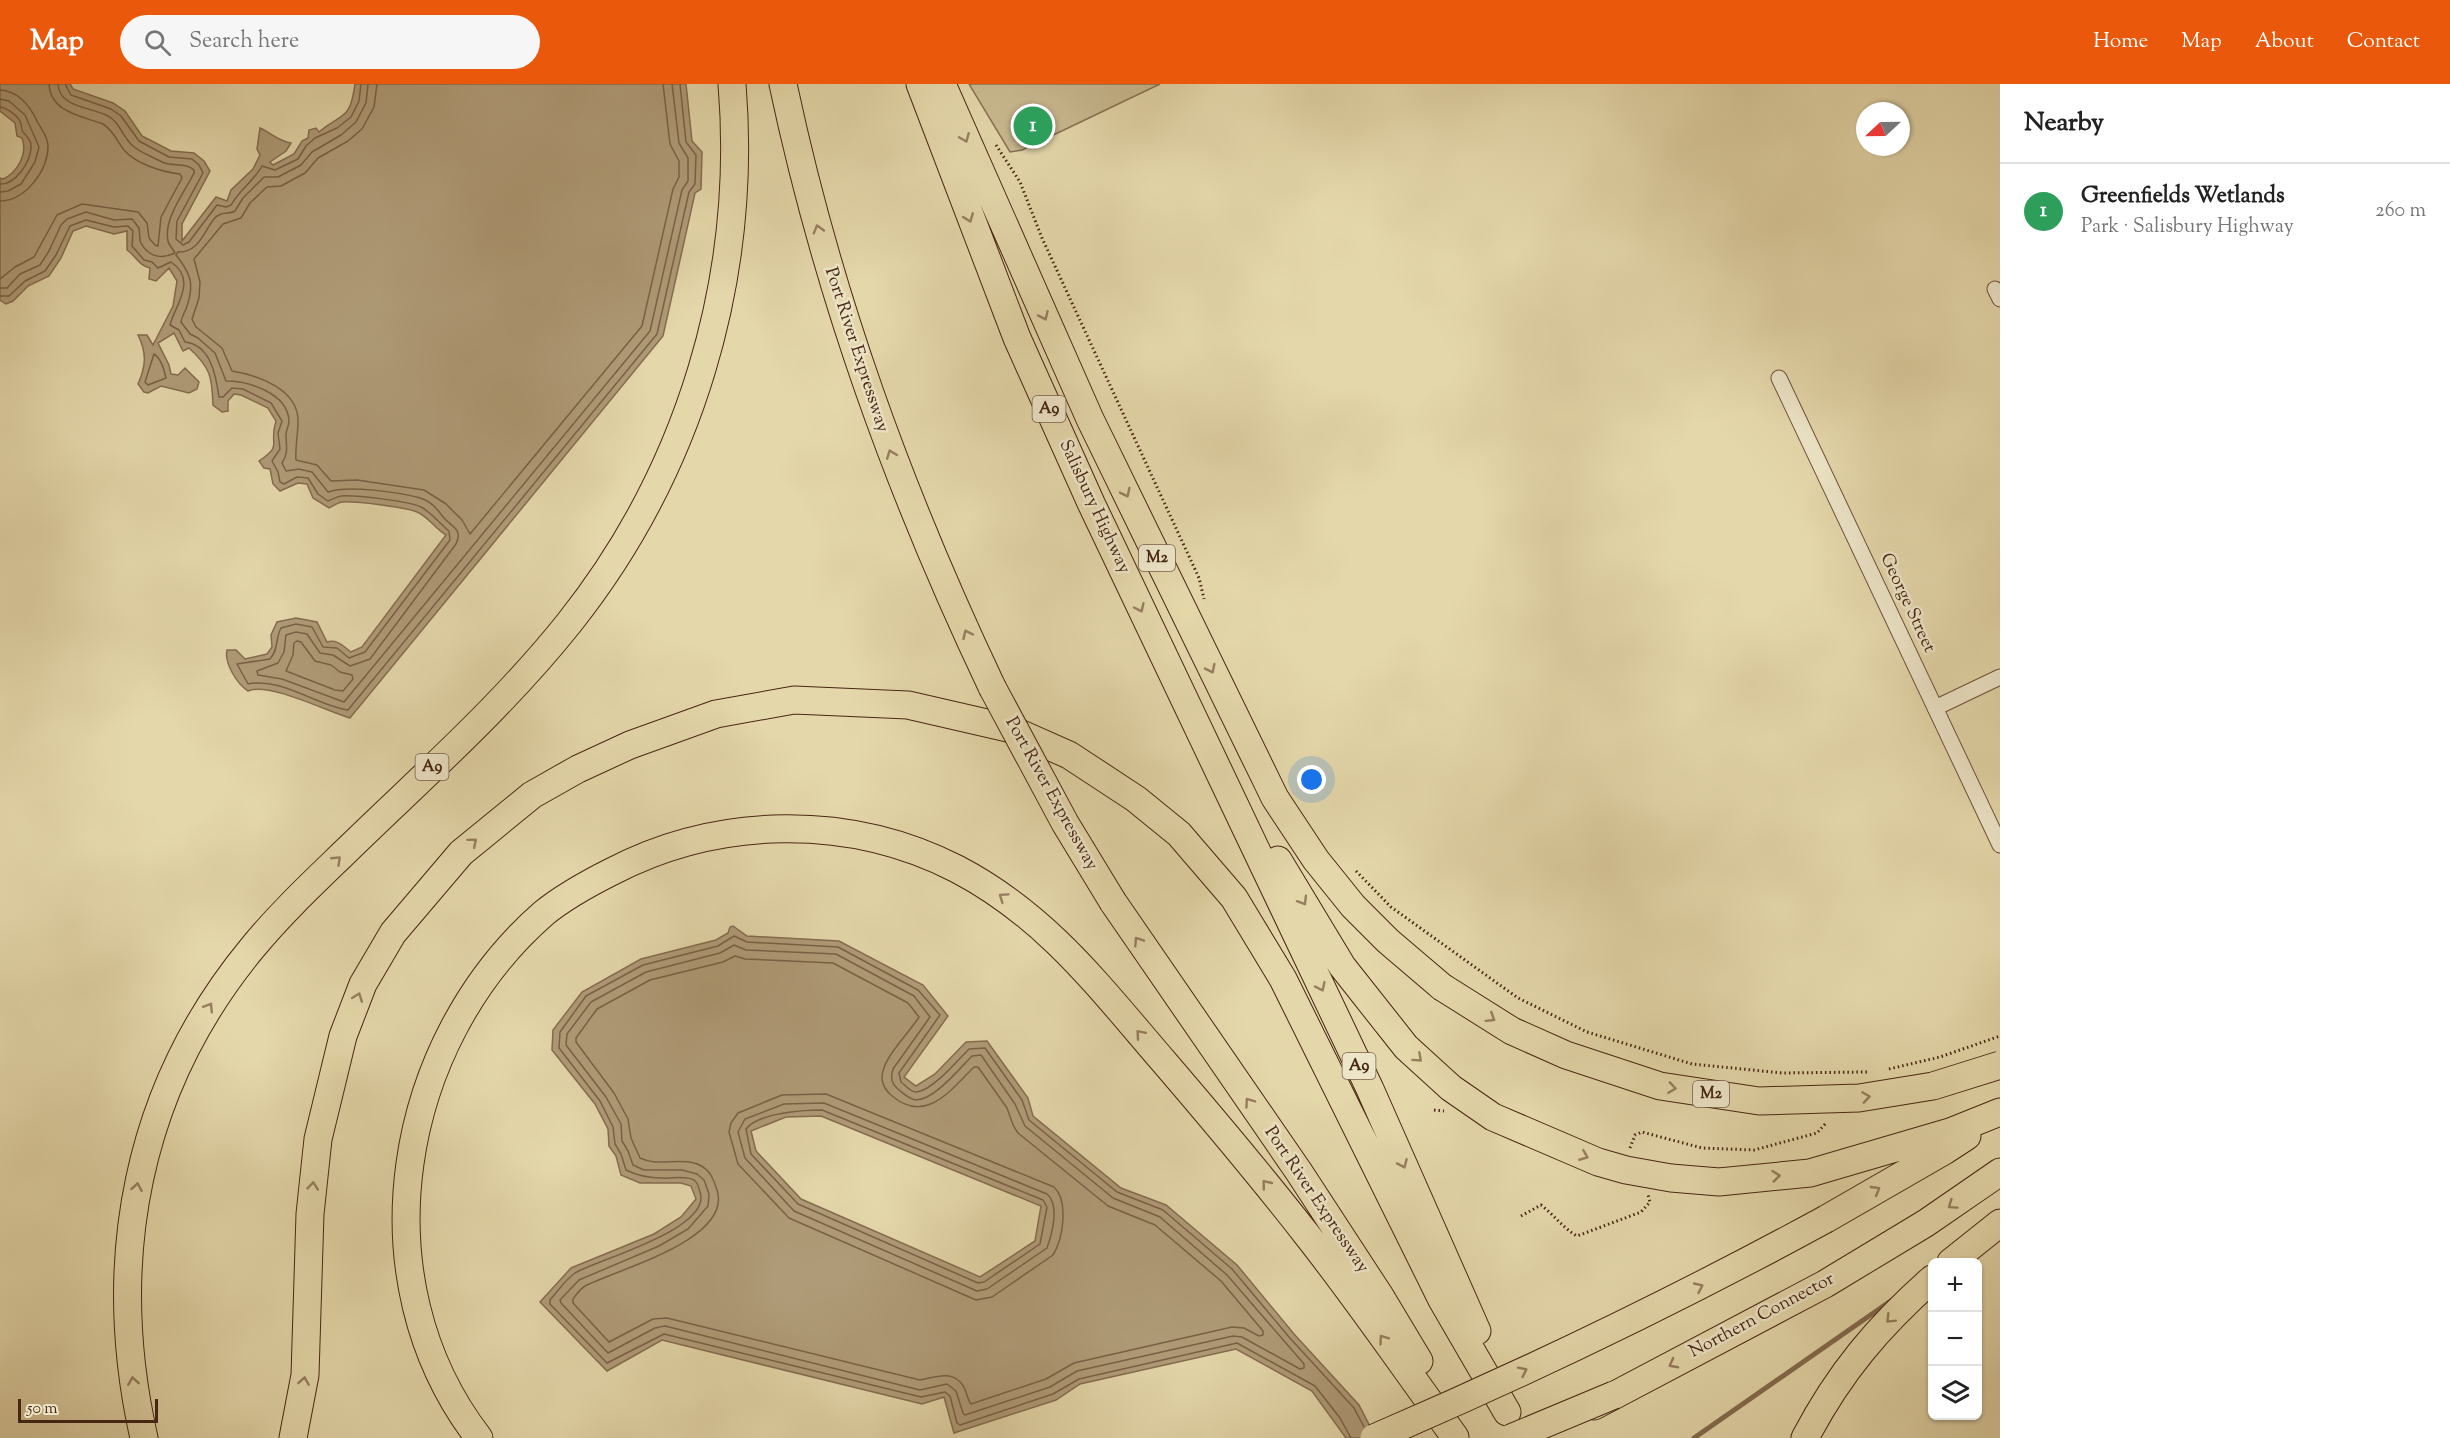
<!DOCTYPE html>
<meta charset="utf-8">
<style>
:root{--surface:#fff;--page:#f6f6f6;--text:#222;--muted:#767676;--line:#e0e0e0;--accent:#ea580c}
body{margin:0;font-family:"Sorts Mill Goudy",serif;background:var(--page);color:var(--text)}
.controls{position:absolute;right:18px;bottom:18px;display:grid;overflow:hidden;border-radius:9px;box-shadow:0 2px 4px #0004}
.controls button{width:54px;height:54px;display:grid;place-items:center;padding:0;border:0;border-bottom:2px solid var(--line);background:var(--surface);color:var(--text);font:30px sans-serif}
.compass{position:absolute;left:1856px;top:18px;width:54px;height:54px;border-radius:50%;background:var(--surface);box-shadow:0 2px 4px #0004;rotate:248deg}
.scale{position:absolute;left:18px;bottom:15px;width:140px;box-sizing:border-box;padding-left:6px;border:3px solid #472613;border-top:0;font-size:16px;line-height:21px;white-space:nowrap;color:#472613;-webkit-text-stroke:4px #ede5c8;paint-order:stroke}
.you{position:absolute;left:1312px;top:696px;width:21px;height:21px;margin:-15px;border:4px solid #fff;border-radius:50%;background:#1a73e8;box-shadow:0 0 0 9px #1a73e833}
.badge{display:grid;place-items:center;width:39px;height:39px;border-radius:50%;background:var(--accent);color:#fff;font-size:20px;font-weight:700}
.pin{position:absolute;translate:-50% -50%;border:3px solid #fff;box-shadow:0 2px 6px #0006}
.list{margin:0;padding:0;list-style:none}
h2{display:flex;justify-content:space-between;align-items:center;height:78px;margin:0;padding:0 24px;font-size:26px}
h2 small{font-size:20px;font-weight:400;color:var(--muted)}
.list li{display:grid;grid-template-columns:39px 1fr auto;gap:18px;align-items:center;box-sizing:border-box;height:96px;padding:0 24px;border-top:2px solid var(--line)}
.list b{display:block;font-size:22px;white-space:nowrap}
.list p{margin:0;font-size:20px;white-space:nowrap;color:var(--muted)}
.list em{font-size:20px;font-style:normal;color:var(--muted)}
.icon{flex:none;width:33px;height:33px;fill:none;stroke:currentColor;stroke-width:2;stroke-linecap:round;stroke-linejoin:round}
.map{position:relative;flex:none;width:2000px;height:1354px;overflow:hidden}
header{display:flex;align-items:center;gap:36px;box-sizing:border-box;height:84px;padding:0 30px;background:var(--accent);color:#fff}
header strong{font-size:28px}
nav{display:flex;gap:33px;margin-inline-start:auto;font-size:21px}
.search{width:420px;height:54px;background:var(--page);display:flex;align-items:center;gap:15px;box-sizing:border-box;padding:0 21px;border-radius:33px;color:var(--muted);font-size:22px}
main{display:flex}
aside{flex:1;background:var(--surface)}
.map>svg:first-child{display:block}
</style>
<header>
<strong>Map</strong>
<div class="search"><svg class="icon" aria-label="search" viewBox="0 0 24 24"><circle cx="10" cy="10" r="6"/><path d="M15 15l6 6"/></svg>Search here</div>
<nav><a>Home</a><a>Map</a><a>About</a><a>Contact</a></nav>
</header>
<main>
<div class="map">
<svg width="2000" height="1354" viewBox="0 0 2000 1354">
<rect width="100%" height="100%" fill="#e4d7aa"/>
<filter id="stains"><feTurbulence type="fractalNoise" baseFrequency=".00333" numOctaves="4"/><feColorMatrix values="0 0 0 0 .2 0 0 0 0 .09 0 0 0 0 .02 0 0 0 .5 -.17"/></filter>
<radialGradient id="worn" r=".72"><stop offset=".6" stop-color="#630" stop-opacity="0"/><stop offset="1" stop-color="#630" stop-opacity=".3"/></radialGradient>
<path fill="#c9b990" stroke="#887052" stroke-width="1.5" d="M 969,0 L 1160,0 L 1022,66 L 1010,68 Z"/>
<path fill="#af9b77" stroke="#856c4f" stroke-width="1.5" fill-rule="evenodd" d="M 0,0 L 70,0 L 73,5 L 113,19 L 125,27 L 142,52 L 171,67 L 194,69 L 204,77 L 210,87 L 182,140 L 182,157 L 216,113 L 227,117 L 231,106 L 253,85 L 260,71 L 257,65 L 260,44 C 271,49 278,57 291,59 L 286,67 L 270,78 L 273,81 L 294,70 L 302,57 L 308,54 L 309,46 L 316,44 L 319,48 C 342,28 350,38 355,0 L 686,0 L 692,57 L 702,68 L 701,105 L 695,109 L 663,252 L 350,634 C 326,627 269,598 248,607 C 237,600 224,579 227,566 L 236,566 L 245,575 L 267,570 L 272,563 L 271,551 L 277,538 L 296,534 L 317,538 L 327,558 C 337,555 343,562 351,568 L 362,563 L 446,451 C 434,444 429,433 417,428 C 405,423 355,417 342,418 C 337,419 333,422 329,424 L 313,414 L 307,400 L 298,399 L 280,407 L 273,400 L 270,385 L 264,384 L 259,377 C 284,360 268,362 276,337 L 268,324 L 241,311 L 234,310 L 228,317 L 228,327 L 222,328 L 213,321 C 212,293 211,284 189,264 L 183,267 L 174,249 L 158,259 L 169,281 L 171,290 L 178,291 L 185,284 L 199,298 L 197,305 L 189,309 L 161,302 L 148,309 L 144,308 L 138,300 C 146,282 147,269 138,251 L 147,251 L 153,261 L 173,222 L 177,197 L 169,184 L 156,197 L 149,195 L 150,184 C 138,181 136,172 127,166 L 127,147 L 114,150 L 86,142 L 73,147 L 61,174 L 49,192 L 28,202 L 13,217 L 6,220 L 0,216 L 0,94 L 3,95 C 17,89 28,70 22,54 L 17,52 L 15,39 L 0,27 Z
M 733,842 L 747,852 L 839,857 L 923,901 L 948,932 L 904,993 L 916,1002 L 935,990 L 966,958 L 987,957 L 1028,1014 L 1033,1032 L 1121,1104 L 1166,1121 L 1237,1181 L 1294,1250 L 1359,1321 L 1376,1354 L 1346,1354 L 1312,1307 L 1236,1265 L 1080,1300 L 1056,1316 L 954,1349 L 944,1313 L 922,1320 L 662,1256 L 607,1287 L 540,1218 L 571,1184 L 654,1150 L 681,1133 L 696,1115 L 691,1102 L 681,1099 L 640,1099 L 621,1091 L 616,1072 L 609,1062 L 608,1045 L 595,1020 L 552,966 L 553,946 L 582,908 L 641,875 L 716,856 L 728,849 L 730,843 ZM 821,1032 L 1041,1122 L 1035,1157 L 980,1193 L 801,1115 L 756,1067 L 751,1047 L 786,1033 Z"/>
<g fill="none" stroke-linecap="round" stroke-linejoin="round">
<path stroke="#7b6045" stroke-width="1.5" d="M 65,0 L 71,11 L 111,25 L 121,32 L 139,57 L 169,73 L 192,75 L 199,81 L 203,89 L 177,137 L 176,155 L 183,161 L 189,158 L 217,121 L 226,123 L 231,121 C 240,105 254,97 262,82 L 275,86 L 298,75 L 306,62 L 315,54 L 337,44 L 351,33 L 359,17 L 361,0
M 368,0 L 366,19 L 356,38 L 341,51 L 312,68 L 301,81 L 278,93 L 264,93 L 243,114 L 235,127 C 230,130 226,128 221,130 C 206,135 204,169 178,168 L 176,171 C 191,190 195,200 186,225 C 184,229 182,233 181,238 L 190,250 L 198,254 L 215,269 L 226,297 C 248,297 288,309 289,337 C 289,342 286,346 286,351 C 286,362 289,368 282,379 L 286,387 L 299,385 L 312,388 L 328,408 C 347,401 399,408 420,414 C 431,417 438,426 444,434 C 452,443 463,445 456,460 L 370,575 L 350,582 L 333,571 L 320,569 L 307,550 L 296,548 L 286,551 L 284,568 L 278,579 L 257,587 L 258,591 L 282,595 L 344,618 L 650,247 L 682,106 L 688,97 L 688,74 L 679,59 L 672,0
M 377,0 L 374,23 L 362,45 L 348,57 L 318,74 L 305,89 L 281,102 L 267,103 L 250,119 L 241,134 L 223,140 L 194,175 L 200,198 L 199,214 L 192,235 L 196,243 L 222,264 L 232,287 C 257,291 299,305 298,338 C 298,350 295,364 296,376 L 317,381 L 331,397 L 357,396 L 424,406 L 446,420 L 462,436 L 470,450 L 642,242 L 673,105 L 679,93 L 679,77 L 670,60 L 663,0
M 0,6 C 18,7 30,22 37,37 C 41,45 48,52 48,62 C 48,87 25,117 0,117
M 0,15 L 9,17 L 25,31 L 39,63 L 35,78 L 21,100 L 8,107 L 0,108
M 0,23 C 7,24 19,32 21,40 C 22,44 21,45 23,48 C 27,53 32,57 31,64 C 30,79 15,101 0,100
M 0,195 L 15,183 L 34,173 L 57,131 L 82,120 L 138,128 L 147,139 L 149,154 L 155,161 L 158,162 L 161,133 L 182,94 L 180,90 C 162,88 136,80 124,66 C 117,57 113,46 103,40 C 81,32 50,28 49,0
M 0,204 L 7,204 L 20,190 L 40,181 L 49,167 L 61,141 L 67,135 L 86,128 L 114,136 L 132,135 L 139,144 C 140,149 139,155 141,159 C 149,174 163,175 175,169 C 173,165 169,161 168,157 C 163,135 185,108 194,89 L 194,86 C 185,78 173,83 162,78 C 153,73 141,69 133,62 C 122,53 120,37 106,31 C 89,23 59,23 58,0
M 0,212 L 9,212 L 25,197 L 45,187 L 56,171 L 70,142 L 86,136 L 114,143 L 128,142 L 133,147 L 132,162 L 144,176 L 152,178 L 158,184 L 171,178 C 198,196 175,221 170,241 L 179,246 L 185,258 C 211,261 216,292 219,313 L 223,313 L 232,304 L 243,305 L 271,319 L 282,337 L 278,349 L 280,365 L 272,377 L 278,388 L 280,398 L 284,400 L 297,393 L 308,394 L 318,410 L 328,417 C 333,415 336,413 341,412 C 356,411 409,417 421,423 C 432,429 439,439 449,447 L 450,456 L 365,568 L 349,574 L 337,564 L 323,563 L 312,543 L 296,540 L 281,544 C 275,555 279,565 270,575 L 237,580 L 248,600 C 282,593 315,621 348,626 L 657,250 L 689,108 L 695,100 L 696,71 L 686,58 L 680,0
M 154,270 C 161,274 164,285 166,294 L 148,301 L 145,298 Z
M 297,557 L 301,558 L 315,577 L 331,581 L 340,588 L 352,591 L 353,595 L 343,607 L 335,606 L 286,587 L 293,571 L 294,559 Z
M 734,861 L 746,866 L 836,870 L 914,912 L 930,933 L 893,985 C 890,995 892,1000 899,1006 C 904,1010 909,1015 916,1016 C 934,1016 960,984 972,972 L 981,971 L 1015,1020 L 1025,1042 L 1113,1114 L 1160,1133 L 1227,1191 L 1304,1280 L 1304,1284 L 1300,1285 L 1242,1253 L 1233,1252 L 1077,1287 L 1050,1303 L 965,1331 L 963,1329 L 956,1307 L 947,1300 L 920,1306 L 665,1242 L 655,1244 L 608,1269 L 561,1219 L 560,1216 L 579,1196 L 659,1162 L 688,1145 L 708,1122 L 709,1110 L 704,1096 L 697,1090 L 682,1086 L 644,1086 L 633,1081 L 628,1067 L 622,1057 L 621,1040 L 606,1013 L 566,961 L 567,950 L 591,918 L 646,888 L 720,869 Z
M 735,872 L 745,875 L 833,879 L 908,919 L 919,933 C 909,949 887,970 883,987 C 880,996 884,1005 891,1011 C 925,1041 950,1007 974,983 L 978,983 L 1007,1024 L 1013,1041 L 1018,1049 L 1108,1122 L 1155,1141 L 1221,1197 L 1263,1247 L 1263,1251 L 1259,1252 L 1244,1244 L 1232,1243 L 1074,1279 L 1046,1295 L 971,1320 C 967,1315 967,1309 964,1303 C 953,1285 936,1293 920,1296 L 667,1234 L 653,1235 L 609,1258 L 573,1219 L 573,1215 C 576,1211 580,1205 585,1202 C 615,1186 733,1156 717,1106 C 714,1097 711,1088 703,1083 C 684,1071 660,1084 640,1074 L 631,1054 L 628,1035 L 614,1009 L 576,958 L 576,954 L 597,925 L 650,896 L 723,878 Z
M 826,1010 L 1054,1103 C 1069,1117 1063,1155 1053,1171 L 992,1213 L 976,1216 L 789,1134 L 738,1080 L 729,1048 L 731,1039 L 738,1029 L 782,1011 Z
M 824,1019 L 1047,1110 C 1060,1121 1052,1150 1047,1164 L 987,1205 L 977,1207 L 794,1127 L 745,1074 L 738,1048 L 745,1035 L 784,1020 Z
M 822,1026 L 1043,1116 L 1047,1123 L 1040,1160 L 984,1198 L 978,1199 L 798,1120 L 751,1070 L 746,1045 C 758,1029 803,1026 822,1026 Z
M 1351,1354 L 1340,1334 L 1315,1302 L 1237,1259 L 1079,1295 L 1053,1310 L 960,1341 L 957,1339 L 950,1312 L 945,1308 L 921,1313 L 664,1250 L 607,1279 L 550,1220 L 550,1216 C 557,1208 566,1195 575,1189 C 596,1176 713,1145 700,1108 C 699,1104 698,1099 694,1096 C 684,1091 672,1095 662,1094 C 649,1094 638,1092 626,1086 L 621,1070 L 615,1060 L 613,1043 L 600,1017 L 559,964 L 560,948 L 586,912 L 643,881 L 718,862 L 734,852 L 747,858 L 838,863 L 918,906 L 940,931 L 899,989 L 901,998 C 905,1001 911,1009 917,1008 C 933,1006 958,976 969,965 L 985,964 L 1022,1016 L 1029,1036 L 1117,1108 L 1163,1126 L 1232,1185 L 1289,1253 L 1354,1324 L 1364,1343"/>
<path stroke="#856c4f" stroke-width="5" d="M 1694,1354 L 1892,1216"/>
<defs>
<path id="street" d="M 1995,205 L 2000,215
M 1779,294 L 2000,761
M 1935,624 L 2000,593"/>
<path id="highway" d="M 783,0 C 828,212 899,407 992,603
M 920,0 L 1017,254 L 1091,419 L 1370,1005 L 1477,1247
M 942,0 L 1090,335 L 1275,714 L 1316,776 L 1353,822 L 1388,857 L 1442,903
M 1278,776 L 1342,882 L 1406,963 L 1451,1004 L 1493,1033 L 1598,1078 L 1626,1086 L 1671,1094 L 1719,1098 L 1810,1089 L 1950,1048 L 2000,1028
M 1113,818 L 1299,1088 L 1380,1212 L 1419,1277
M 1826,1135 L 1944,1067 L 1967,1052
M 1951,1178 L 2000,1139
M 1594,1322 L 1825,1200 L 1926,1139 L 2000,1088
M 144,1354 C 104,1177 136,1004 253,863 C 281,829 314,798 345,768 C 421,694 503,622 569,539 C 690,387 748,194 732,0
M 293,1354 L 305,1291 L 310,1130 L 318,1055 L 343,952 L 363,900 L 393,849 L 461,769 L 532,711 L 578,685 L 630,661 L 716,630 L 794,616 L 908,621 L 1008,644 L 1069,671 L 1136,715 L 1179,750 L 1234,814 L 1283,895 L 1442,1216 L 1507,1328
M 479,1354 C 356,1195 396,958 544,829 C 565,812 589,799 613,787 C 719,732 850,730 957,785 C 1047,832 1100,904 1165,979 C 1213,1035 1261,1092 1307,1151 C 1359,1217 1406,1286 1455,1353
M 1805,1354 C 1839,1289 1878,1243 1932,1195"/>
</defs>
<use href="#street" stroke="#6e5239" stroke-width="17"/>
<use href="#highway" stroke="#472613" stroke-width="29"/>
<path stroke="#472613" stroke-width="3" stroke-dasharray="1.5 3" stroke-linecap="butt" d="M 996,61 L 1020,98 L 1042,154 L 1199,494 L 1204,515
M 1356,787 L 1391,823 L 1518,914 L 1587,948 L 1692,980 L 1782,989 L 1867,988
M 1889,985 L 1940,973 L 2000,952
M 1434,1026 L 1444,1027
M 1630,1064 L 1635,1051 L 1642,1048 L 1702,1064 L 1754,1066 L 1817,1049 L 1827,1038
M 1521,1132 L 1541,1121 C 1554,1131 1563,1144 1577,1152 L 1641,1128 L 1650,1118 L 1648,1111"/>
<use href="#street" stroke="#ede5c8" stroke-width="15"/>
<use href="#highway" stroke="#e4d7aa" stroke-width="27"/>
<defs>
<path id="highway-bridge" d="M 992,603 L 1065,739 L 1113,818
M 1442,903 L 1512,947 L 1566,971 L 1660,1002 L 1759,1017 L 1859,1014 L 1933,1002 L 2000,981
M 1374,1354 C 1528,1288 1679,1215 1826,1135
M 1511,1354 L 1614,1311"/>
</defs>
<use href="#highway-bridge" stroke="#472613" stroke-width="29" stroke-linecap="butt"/>
<use href="#highway-bridge" stroke="#e4d7aa" stroke-width="27"/>
</g>
<defs><path id="oneway-chevron" d="M-2-3.5L2.5 0L-2 3.5" fill="none" stroke-width="1.6" stroke-linecap="round" stroke-linejoin="round" transform="scale(1.5)"/></defs>
<g stroke="#967e5e">
<use href="#oneway-chevron" transform="translate(965 54) rotate(67)"/>
<use href="#oneway-chevron" transform="translate(969 134) rotate(69)"/>
<use href="#oneway-chevron" transform="translate(818 145) rotate(-106)"/>
<use href="#oneway-chevron" transform="translate(1044 232) rotate(66)"/>
<use href="#oneway-chevron" transform="translate(891 370) rotate(-111)"/>
<use href="#oneway-chevron" transform="translate(1126 409) rotate(64)"/>
<use href="#oneway-chevron" transform="translate(1140 524) rotate(65)"/>
<use href="#oneway-chevron" transform="translate(967 550) rotate(-115)"/>
<use href="#oneway-chevron" transform="translate(1211 585) rotate(64)"/>
<use href="#oneway-chevron" transform="translate(473 758) rotate(-40)"/>
<use href="#oneway-chevron" transform="translate(337 776) rotate(-44)"/>
<use href="#oneway-chevron" transform="translate(1003 813) rotate(-145)"/>
<use href="#oneway-chevron" transform="translate(1303 817) rotate(59)"/>
<use href="#oneway-chevron" transform="translate(1138 857) rotate(-124)"/>
<use href="#oneway-chevron" transform="translate(1321 903) rotate(65)"/>
<use href="#oneway-chevron" transform="translate(358 913) rotate(-69)"/>
<use href="#oneway-chevron" transform="translate(209 923) rotate(-58)"/>
<use href="#oneway-chevron" transform="translate(1491 934) rotate(32)"/>
<use href="#oneway-chevron" transform="translate(1140 950) rotate(-131)"/>
<use href="#oneway-chevron" transform="translate(1418 974) rotate(42)"/>
<use href="#oneway-chevron" transform="translate(1672 1004) rotate(8)"/>
<use href="#oneway-chevron" transform="translate(1866 1013) rotate(-8)"/>
<use href="#oneway-chevron" transform="translate(1249 1018) rotate(-125)"/>
<use href="#oneway-chevron" transform="translate(1584 1072) rotate(22)"/>
<use href="#oneway-chevron" transform="translate(1403 1080) rotate(66)"/>
<use href="#oneway-chevron" transform="translate(1776 1092) rotate(-6)"/>
<use href="#oneway-chevron" transform="translate(1266 1100) rotate(-129)"/>
<use href="#oneway-chevron" transform="translate(313 1102) rotate(-84)"/>
<use href="#oneway-chevron" transform="translate(137 1103) rotate(-80)"/>
<use href="#oneway-chevron" transform="translate(1876 1106) rotate(-30)"/>
<use href="#oneway-chevron" transform="translate(1952 1121) rotate(145)"/>
<use href="#oneway-chevron" transform="translate(1699 1203) rotate(-25)"/>
<use href="#oneway-chevron" transform="translate(1890 1235) rotate(135)"/>
<use href="#oneway-chevron" transform="translate(1383 1255) rotate(-126)"/>
<use href="#oneway-chevron" transform="translate(1673 1280) rotate(152)"/>
<use href="#oneway-chevron" transform="translate(1523 1287) rotate(-26)"/>
<use href="#oneway-chevron" transform="translate(133 1297) rotate(-99)"/>
<use href="#oneway-chevron" transform="translate(304 1297) rotate(-81)"/>
</g>
<g text-anchor="middle" dominant-baseline="central" stroke-width="5" stroke-linejoin="round" paint-order="stroke">
<g fill="#ede5c8" stroke="#795f49" stroke-width="1.5">
<rect x="1032.5" y="312" width="33" height="26" rx="4.5"/>
<rect x="1139" y="461" width="36" height="26" rx="4.5"/>
<rect x="415.5" y="670" width="33" height="26" rx="4.5"/>
<rect x="1342.5" y="969" width="33" height="26" rx="4.5"/>
<rect x="1693" y="997" width="36" height="26" rx="4.5"/>
</g>
<g font-size="16" font-weight="bold" fill="#472613">
<text x="1049" y="325">A9</text>
<text x="1157" y="474">M2</text>
<text x="432" y="683">A9</text>
<text x="1359" y="982">A9</text>
<text x="1711" y="1010">M2</text>
</g>
<g font-size="18" fill="#472613" stroke="#ede5c8">
<text transform="translate(856 266) rotate(72)">Port River Expressway</text>
<text transform="translate(1094 423) rotate(65)">Salisbury Highway</text>
<text transform="translate(1907 519) rotate(65)">George Street</text>
<text transform="translate(1051 710) rotate(61)">Port River Expressway</text>
<text transform="translate(1316 1116) rotate(56)">Port River Expressway</text>
<text transform="translate(1762 1232) rotate(-28)">Northern Connector</text>
</g>
</g>
<rect width="100%" height="100%" filter="url(#stains)"/>
<rect width="100%" height="100%" fill="url(#worn)"/>
</svg>
<div class="controls">
<button>+</button>
<button>−</button>
<button><svg class="icon" aria-label="layers" viewBox="0 0 24 24"><path d="M12 4l9 5-9 5-9-5zM3 14l9 5 9-5"/></svg></button>
</div>
<svg class="compass" viewBox="-18 -18 36 36"><path d="M0-13l5 13h-10z" fill="#e53935"/><path d="M0 13l5-13h-10z" fill="#767676"/></svg>
<div class="scale">50 m</div>
<div class="you"></div>
<div class="pin badge" style="left:1033px;top:42px;background:#2e9e5b">1</div>
</div>
<aside>
<h2>Nearby<small></small></h2>
<ul class="list">
<li><span class="badge" style="background:#2e9e5b">1</span><div><b>Greenfields Wetlands</b><p>Park · Salisbury Highway</p></div><em>260 m</em></li>
</ul>
</aside>
</main>
